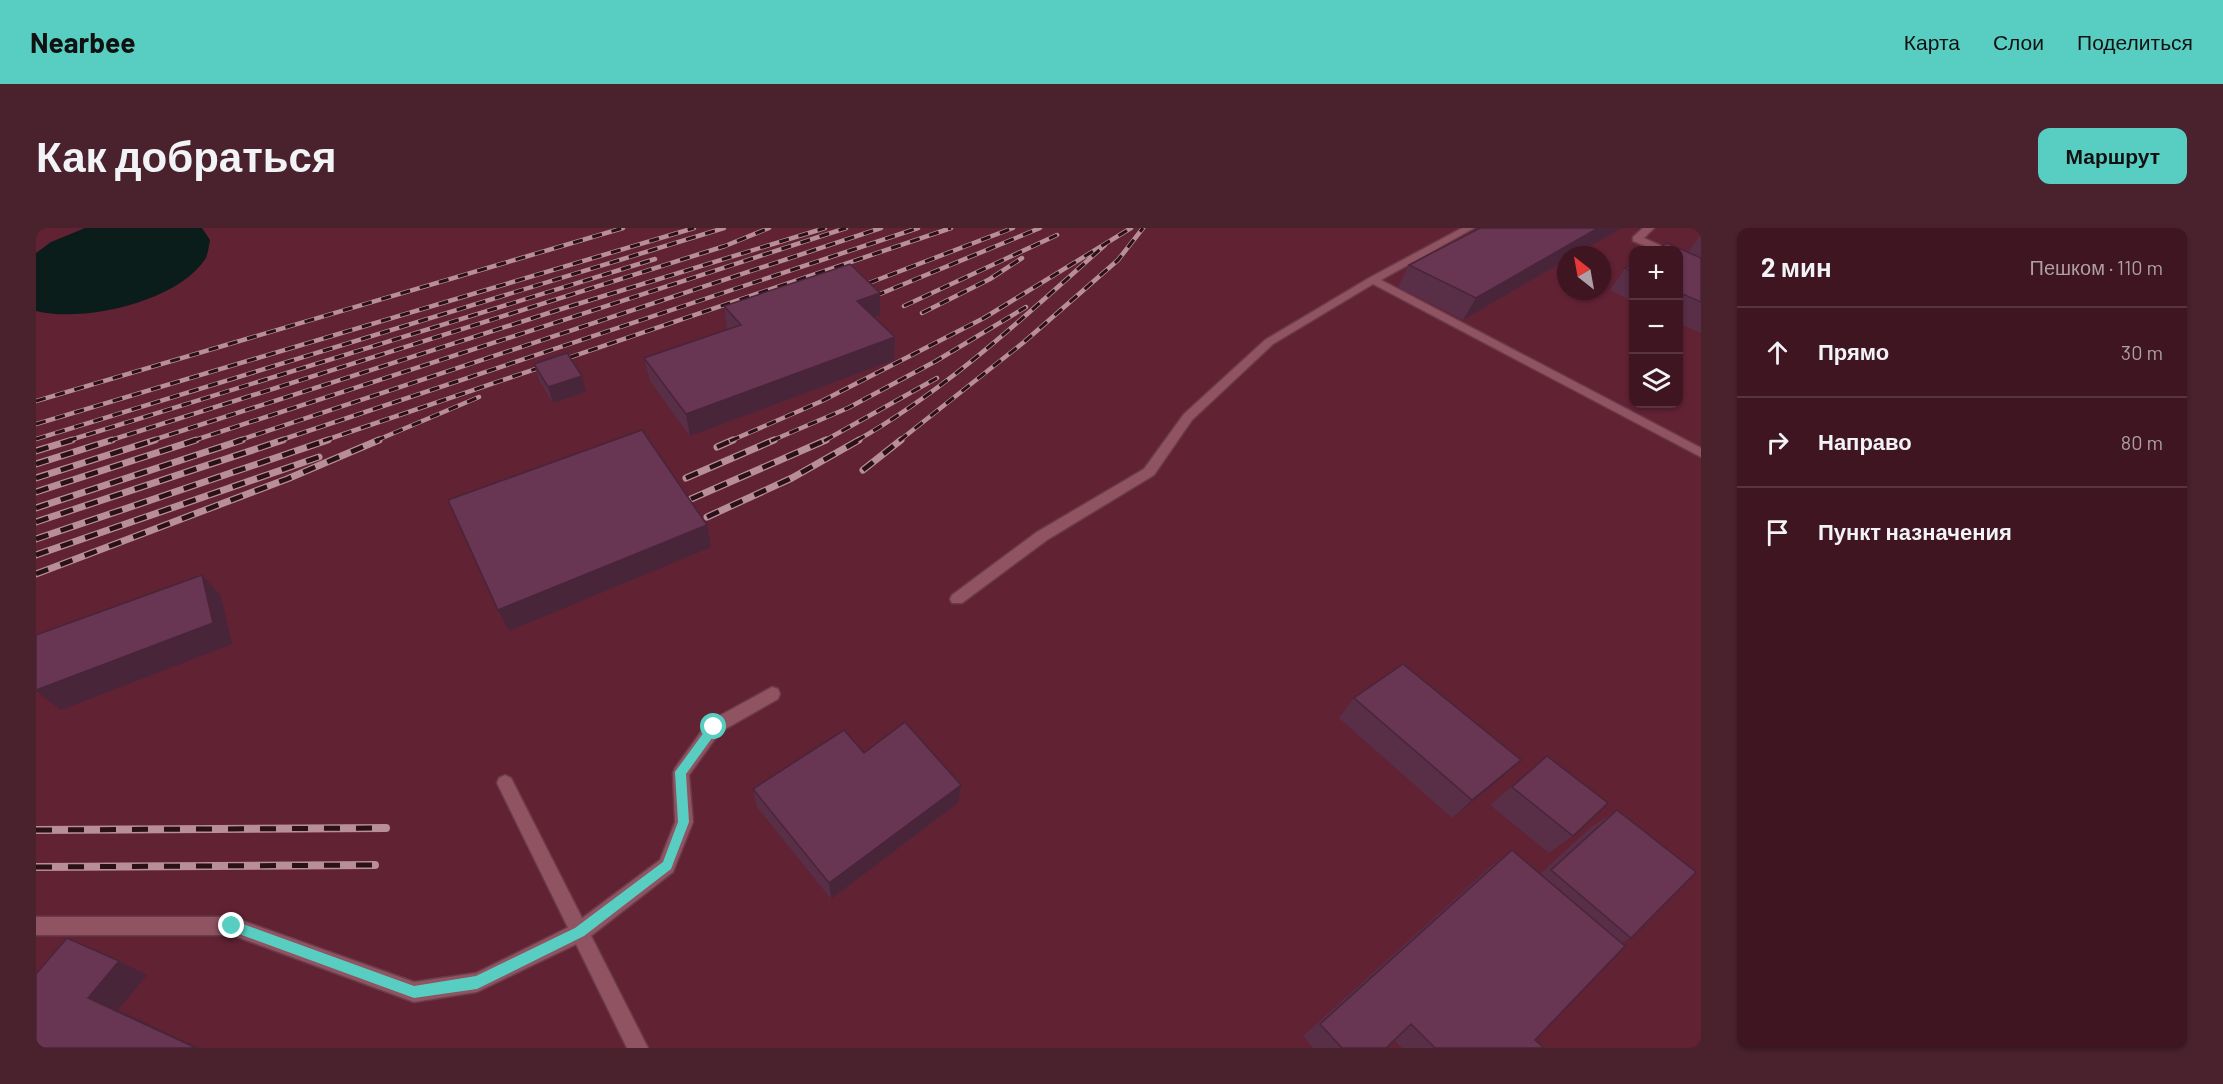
<!DOCTYPE html>
<html lang="ru">
<meta charset="utf-8">
<style>
:root{--surface:#3e1521;--page:#49222e;--text:#f1f3f6;--muted:#ad9fa5;--line:#57343f;--accent:#57cec1}
body{margin:0;font-family:Barlow,sans-serif;background:var(--page);color:var(--text)}
.controls{position:absolute;right:18px;top:18px;display:grid;overflow:hidden;border-radius:12px;box-shadow:0 2px 4px #0004}
.controls button{width:54px;height:54px;display:grid;place-items:center;padding:0;border:0;border-bottom:2px solid var(--line);background:var(--surface);color:var(--text);font:30px sans-serif}
.compass{position:absolute;left:1521px;top:18px;width:54px;height:54px;border-radius:50%;background:var(--surface);box-shadow:0 2px 4px #0004;rotate:329deg}
.stop{position:absolute;width:18px;height:18px;margin:-14px;border:4px solid #57cec1;border-radius:50%;background:#fff}
.stop.end{background:#57cec1;border-color:#fff;box-shadow:0 2px 6px #0008}
.list{margin:0;padding:0;list-style:none}
h2{display:flex;justify-content:space-between;align-items:center;height:78px;margin:0;padding:0 24px;font-size:26px}
h2 small{font-size:20px;font-weight:400;color:var(--muted)}
.list li{display:grid;grid-template-columns:39px 1fr auto;gap:18px;align-items:center;box-sizing:border-box;height:90px;padding:0 24px;border-top:2px solid var(--line)}
.list b{display:block;font-size:22px;white-space:nowrap}
.list em{font-size:20px;font-style:normal;color:var(--muted)}
.icon{flex:none;width:33px;height:33px;fill:none;stroke:currentColor;stroke-width:2;stroke-linecap:round;stroke-linejoin:round}
.map{position:relative;flex:none;width:1665px;height:820px;overflow:hidden;border-radius:12px}
header{display:flex;align-items:center;gap:36px;box-sizing:border-box;height:84px;padding:0 30px;background:var(--accent);color:#111}
header strong{font-size:28px}
nav{display:flex;gap:33px;margin-inline-start:auto;font-size:21px}
.intro{display:flex;align-items:center;justify-content:space-between;box-sizing:border-box;height:144px;padding:0 36px}
h1{margin:0;font-size:42px}
.button{padding:15px 27px;border-radius:12px;background:var(--accent);color:#111;font-size:21px;font-weight:700}
main{display:flex;gap:36px;padding:0 36px}
aside{flex:1;background:var(--surface);border-radius:12px;box-shadow:0 2px 4px #0004}
.map>svg:first-child{display:block}
</style>
<header>
<strong>Nearbee</strong>
<nav><a>Карта</a><a>Слои</a><a>Поделиться</a></nav>
</header>
<div class="intro"><h1>Как добраться</h1><a class="button">Маршрут</a></div>
<main>
<div class="map">
<svg width="1665" height="820" viewBox="0 0 1665 820">
<rect width="100%" height="100%" fill="#521c2c"/>
<path fill="#612234" fill-rule="evenodd" d="M 0,0 L 1665,0 L 1665,820 L 0,820 ZM 1598,22 L 1642,22 L 1642,176 L 1598,176 ZM 1530,27 L 1566,27 L 1566,63 L 1530,63 Z"/>
<path fill="#0a1d1b" d="M 49,0 L 166,0 L 174,12 C 173,17 172,25 170,30 C 142,74 47,95 0,83 L 0,25 L 15,14 Z"/>
<g fill="none" stroke-linecap="round" stroke-linejoin="round">
<defs>
<path id="service" d="M 1426,0 L 1438,0 L 1345,52 L 1665,220 L 1665,229 L 1337,56 L 1237,116 L 1156,192 L 1118,247 L 1011,312 L 926,375 L 916,375 L 914,371 L 916,367 L 1001,304 L 1108,241 L 1148,186 L 1229,112 L 1333,50 Z
M 1607,0 L 1618,0 L 1608,10 L 1630,20 L 1631,22 L 1619,22 L 1597,13 L 1597,9 Z
M 736,459 L 742,461 L 744,466 L 742,471 L 684,504 L 653,547 L 657,594 L 637,644 L 551,711 L 441,764 L 378,774 L 196,707 L 0,707 L 0,689 L 196,689 L 378,754 L 440,745 L 537,697 L 624,632 L 639,594 L 637,545 L 639,540 L 672,494 Z"/>
<path id="minor" d="M 469,547 L 475,550 L 612,820 L 591,820 L 461,555 L 463,550 Z"/>
</defs>
<use href="#service" stroke="#6a3b4a" stroke-width="3"/>
<use href="#minor" stroke="#6a3b4a" stroke-width="3"/>
<use href="#service" fill="#905361" fill-rule="evenodd"/>
<use href="#minor" fill="#905361" fill-rule="evenodd"/>
<defs>
<path id="rail-far2" d="M 833,55 L 977,0
M 839,68 L 1004,0
M 868,78 L 1021,7
M 886,85 L 954,51 L 986,30
M 0,173 L 587,0
M 0,196 L 658,0
M 0,211 L 688,0
M 31,213 L 619,31
M 72,213 L 689,18 L 733,0
M 114,213 L 522,82 L 789,0
M 156,213 L 810,0
M 201,213 L 845,0
M 242,213 L 882,0
M 287,213 L 915,0
M 339,213 L 443,169
M 694,213 L 786,173 L 948,90 L 1095,0
M 735,213 L 812,180 L 900,133 L 990,79
M 788,213 L 901,150
M 820,213 C 912,161 990,87 1069,17
M 863,213 L 988,114 L 1082,32 L 1107,0"/>
<path id="rail-far1" d="M 681,219 L 697,212
M 0,223 L 36,212
M 0,236 L 76,212
M 827,242 L 865,212
M 0,250 L 119,212
M 650,250 L 738,212
M 0,264 L 160,212
M 655,271 L 790,212
M 0,280 L 206,212
M 671,289 L 756,250 L 823,212
M 0,294 L 247,212
M 0,311 L 292,212
M 0,327 L 283,229
M 0,346 L 251,251 L 343,212"/>
<path id="rail" d="M 0,602 L 350,600
M 0,639 L 339,637"/>
</defs>
<use href="#rail-far2" stroke="#b88e98" stroke-width="4.5"/>
<use href="#rail-far1" stroke="#b88e98" stroke-width="7"/>
<use href="#rail" stroke="#b88e98" stroke-width="8"/>
<use href="#rail-far2" stroke="#291117" stroke-width="3" stroke-dasharray="10" stroke-linecap="butt"/>
<use href="#rail-far1" stroke="#291117" stroke-width="4.5" stroke-dasharray="13" stroke-linecap="butt"/>
<use href="#rail" stroke="#291117" stroke-width="5" stroke-dasharray="16" stroke-linecap="butt"/>
</g>
<path fill="#592e47" d="M 1586,0 L 1539,27 L 1530,27 L 1530,32 L 1427,92 L 1362,59 L 1373,37 Z
M 1665,6 L 1665,105 L 1642,95 L 1642,22 L 1652,24 Z
M 1598,35 L 1598,74 L 1574,62 L 1589,40 Z
M 844,65 L 844,87 L 838,89 L 859,109 L 858,132 L 654,208 L 614,153 L 608,130 L 692,102 L 691,100 L 688,78 Z
M 498,136 L 550,164 L 517,175 L 503,152 Z
M 1318,470 L 1464,551 L 1416,590 L 1303,490 Z
M 828,525 L 925,557 L 922,575 L 795,671 L 721,579 L 717,561 Z
M 1511,528 L 1537,608 L 1513,625 L 1454,577 Z
M 1581,582 L 1595,710 L 1586,715 L 1499,812 L 1508,820 L 1366,820 L 1358,812 L 1350,820 L 1277,820 L 1267,808 L 1454,639 L 1476,622 L 1504,646 L 1555,599 Z"/>
<path fill="#49253a" d="M 1562,0 L 1586,0 L 1539,27 L 1530,27 L 1530,32 L 1427,92 L 1440,70 Z
M 844,65 L 844,87 L 822,95 L 821,73 Z
M 859,109 L 858,132 L 654,208 L 650,186 Z
M 546,148 L 550,164 L 517,175 L 512,159 Z
M 671,297 L 675,319 L 473,403 L 462,382 Z
M 166,347 L 185,368 L 196,416 L 25,482 L 0,463 Z
M 1485,532 L 1464,551 L 1416,590 L 1436,572 Z
M 925,557 L 922,575 L 795,671 L 793,655 Z
M 83,733 L 111,747 L 82,782 L 163,820 L 160,820 L 52,770 Z"/>
<path fill="#683553" stroke="#49253a" stroke-width="1.5" d="M 1444,0 L 1562,0 L 1440,70 L 1373,37 Z
M 1631,15 L 1665,30 L 1665,74 L 1642,64 L 1642,22 L 1619,22 Z
M 1598,35 L 1598,44 L 1589,40 Z
M 814,36 L 844,65 L 821,73 L 859,109 L 650,186 L 608,130 L 705,97 L 688,78 Z
M 531,125 L 546,148 L 512,159 L 498,136 Z
M 606,202 L 671,297 L 462,382 L 412,272 Z
M 166,347 L 177,395 L 0,462 L 0,407 Z
M 1367,436 L 1485,532 L 1436,572 L 1318,470 Z
M 869,494 L 925,557 L 793,655 L 717,561 L 808,502 L 828,525 Z
M 1511,528 L 1572,575 L 1537,608 L 1476,559 Z
M 1581,582 L 1660,644 L 1595,710 L 1515,642 Z
M 1476,622 L 1589,718 L 1499,812 L 1508,820 L 1399,820 L 1375,796 L 1350,820 L 1306,820 L 1284,796 Z
M 31,710 L 83,733 L 52,770 L 160,820 L 0,820 L 0,746 Z"/>
<path fill="#57cec1" d="M 678,495 L 683,499 L 681,503 L 650,546 L 653,594 L 635,641 L 548,708 L 441,761 L 378,770 L 192,702 L 190,698 L 196,692 L 378,758 L 440,748 L 539,700 L 627,634 L 642,594 L 639,544 L 674,496 Z"/>
</svg>
<div class="controls">
<button>+</button>
<button>−</button>
<button><svg class="icon" aria-label="layers" viewBox="0 0 24 24"><path d="M12 4l9 5-9 5-9-5zM3 14l9 5 9-5"/></svg></button>
</div>
<svg class="compass" viewBox="-18 -18 36 36"><path d="M0-13l5 13h-10z" fill="#e53935"/><path d="M0 13l5-13h-10z" fill="#ad9fa5"/></svg>
<div class="stop" style="left:678px;top:499px"></div>
<div class="stop end" style="left:196px;top:698px"></div>
</div>
<aside>
<h2>2 мин<small>Пешком · 110 m</small></h2>
<ul class="list">
<li><svg class="icon" aria-label="ahead" viewBox="0 0 24 24"><path d="M12 20V5M6 11l6-6 6 6"/></svg><div><b>Прямо</b></div><em>30 m</em></li>
<li><svg class="icon" aria-label="right" viewBox="0 0 24 24"><path d="M7 20v-9h11M14 6l5 5-5 5"/></svg><div><b>Направо</b></div><em>80 m</em></li>
<li><svg class="icon" aria-label="arrive" viewBox="0 0 24 24"><path d="M6 21V4h12l-3 4 3 4H6"/></svg><div><b>Пункт назначения</b></div></li>
</ul>
</aside>
</main>
